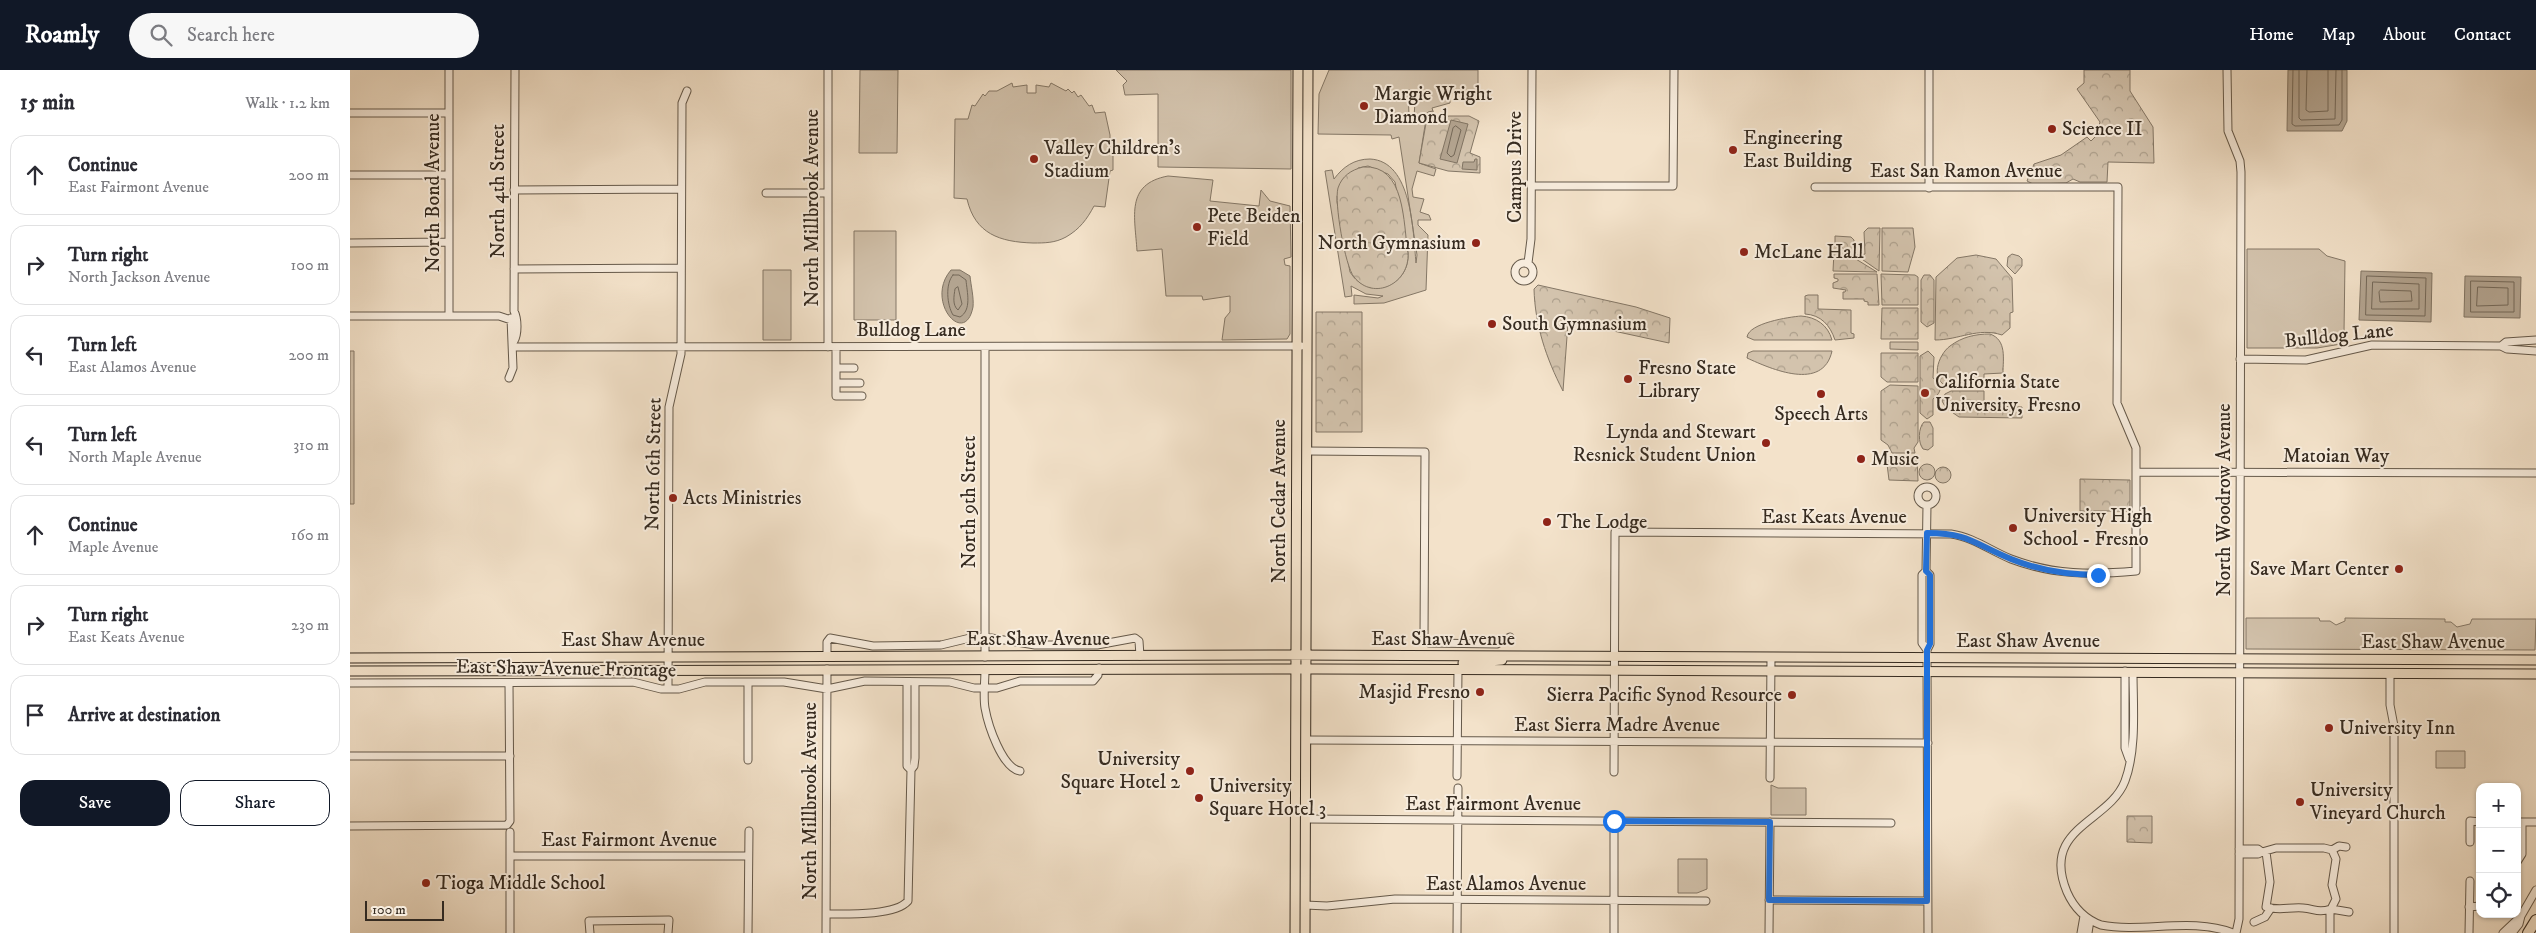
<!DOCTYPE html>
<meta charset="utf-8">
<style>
:root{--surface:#fff;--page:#f7f7f7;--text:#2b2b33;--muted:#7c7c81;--line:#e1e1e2;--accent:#111827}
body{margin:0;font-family:"IM FELL DW Pica",serif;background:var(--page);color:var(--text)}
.controls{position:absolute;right:15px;bottom:15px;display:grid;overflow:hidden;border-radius:10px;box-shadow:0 1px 4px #0004}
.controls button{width:45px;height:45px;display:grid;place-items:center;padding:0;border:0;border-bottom:1px solid var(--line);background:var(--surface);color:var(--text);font:25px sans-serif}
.scale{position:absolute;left:15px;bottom:12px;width:79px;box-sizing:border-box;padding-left:5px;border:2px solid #362b20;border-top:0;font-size:14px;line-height:18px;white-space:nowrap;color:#362b20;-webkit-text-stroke:4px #f7ecdd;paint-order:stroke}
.stop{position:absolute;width:15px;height:15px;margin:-11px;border:4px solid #1a73e8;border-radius:50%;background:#fff}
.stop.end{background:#1a73e8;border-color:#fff;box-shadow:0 1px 5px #0008}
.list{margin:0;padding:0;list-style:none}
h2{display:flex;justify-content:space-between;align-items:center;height:65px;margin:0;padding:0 20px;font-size:21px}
h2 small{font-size:16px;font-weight:400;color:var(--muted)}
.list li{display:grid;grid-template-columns:32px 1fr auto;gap:15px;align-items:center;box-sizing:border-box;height:80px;margin:0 10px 10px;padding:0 10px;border:1px solid var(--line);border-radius:15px}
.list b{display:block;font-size:19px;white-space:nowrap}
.list p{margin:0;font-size:16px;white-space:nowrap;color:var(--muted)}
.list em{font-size:16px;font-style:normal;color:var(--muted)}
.actions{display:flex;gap:10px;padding:15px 20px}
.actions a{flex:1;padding:11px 0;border:1px solid var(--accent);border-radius:15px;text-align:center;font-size:18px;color:var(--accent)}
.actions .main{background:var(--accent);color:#fff}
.icon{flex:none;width:28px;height:28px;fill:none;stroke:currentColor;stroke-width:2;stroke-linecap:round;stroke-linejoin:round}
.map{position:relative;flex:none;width:2186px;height:863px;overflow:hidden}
header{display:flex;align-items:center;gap:30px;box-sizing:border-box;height:70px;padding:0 25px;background:var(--accent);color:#fff}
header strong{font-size:24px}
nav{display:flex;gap:28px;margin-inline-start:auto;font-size:18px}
.search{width:350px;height:45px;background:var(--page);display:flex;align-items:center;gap:12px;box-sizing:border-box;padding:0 18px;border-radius:28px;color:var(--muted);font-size:19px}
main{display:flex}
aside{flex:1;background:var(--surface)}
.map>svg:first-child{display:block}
</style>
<header>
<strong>Roamly</strong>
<div class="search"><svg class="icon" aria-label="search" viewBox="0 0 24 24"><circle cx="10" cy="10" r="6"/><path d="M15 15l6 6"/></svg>Search here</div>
<nav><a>Home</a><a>Map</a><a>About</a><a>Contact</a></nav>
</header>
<main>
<aside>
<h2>15 min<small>Walk · 1.2 km</small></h2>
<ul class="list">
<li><svg class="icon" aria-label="ahead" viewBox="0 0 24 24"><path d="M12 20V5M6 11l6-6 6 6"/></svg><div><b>Continue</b><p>East Fairmont Avenue</p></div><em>200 m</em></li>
<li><svg class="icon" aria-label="right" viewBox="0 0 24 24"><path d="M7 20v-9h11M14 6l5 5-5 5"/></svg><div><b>Turn right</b><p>North Jackson Avenue</p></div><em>100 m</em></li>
<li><svg class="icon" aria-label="left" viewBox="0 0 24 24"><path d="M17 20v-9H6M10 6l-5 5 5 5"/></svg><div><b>Turn left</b><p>East Alamos Avenue</p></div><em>200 m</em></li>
<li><svg class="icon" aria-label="left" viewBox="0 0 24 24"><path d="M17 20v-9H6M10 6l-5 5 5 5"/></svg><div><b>Turn left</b><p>North Maple Avenue</p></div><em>310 m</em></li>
<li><svg class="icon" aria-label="ahead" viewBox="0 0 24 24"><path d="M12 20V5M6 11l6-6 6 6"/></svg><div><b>Continue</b><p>Maple Avenue</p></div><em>160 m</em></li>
<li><svg class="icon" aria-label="right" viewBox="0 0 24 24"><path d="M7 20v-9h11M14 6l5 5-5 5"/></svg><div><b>Turn right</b><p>East Keats Avenue</p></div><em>230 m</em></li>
<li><svg class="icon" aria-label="arrive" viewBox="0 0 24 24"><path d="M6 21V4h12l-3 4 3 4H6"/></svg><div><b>Arrive at destination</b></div></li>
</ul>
<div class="actions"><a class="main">Save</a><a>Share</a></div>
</aside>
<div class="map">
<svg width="2186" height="863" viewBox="0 0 2186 863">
<defs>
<pattern id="park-crowns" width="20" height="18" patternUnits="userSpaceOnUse" patternTransform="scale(1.25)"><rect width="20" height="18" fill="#d3c3ad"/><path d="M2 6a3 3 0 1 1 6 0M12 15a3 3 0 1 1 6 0" fill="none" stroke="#ac9f8c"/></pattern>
</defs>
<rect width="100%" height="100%" fill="#f3e2ca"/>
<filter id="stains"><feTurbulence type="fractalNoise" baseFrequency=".004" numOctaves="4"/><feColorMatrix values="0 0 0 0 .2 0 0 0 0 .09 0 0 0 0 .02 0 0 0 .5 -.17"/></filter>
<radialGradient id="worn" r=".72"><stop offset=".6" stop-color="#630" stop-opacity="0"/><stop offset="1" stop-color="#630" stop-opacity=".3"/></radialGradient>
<path fill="#d3c3ad" stroke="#847766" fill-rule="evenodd" d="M 510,0 L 548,0 L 547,83 L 509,83 Z
M 766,0 L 941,0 L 941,99 L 808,97 L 808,24 L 775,25 L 773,15 L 777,11 Z
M 979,0 L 1128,0 L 1128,23 L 1100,23 L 1100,33 L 1082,38 L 1083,41 L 1077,43 L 1069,93 L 1086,99 L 1084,106 L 1067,101 L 1062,119 L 1063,127 L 1074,129 L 1070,142 L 1079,145 L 1081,150 L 1068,150 L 1068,155 L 1078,165 L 1076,220 L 1034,233 L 1004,234 L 1004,225 L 1028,228 L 1033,226 L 1016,224 L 1001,216 L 1002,226 L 995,227 L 975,101 L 982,100 L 984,109 C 993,97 1004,89 1020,89 C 1062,91 1063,161 1066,193 L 1067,185 L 1049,67 L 1042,69 L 1041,65 L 968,64 L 969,24 ZM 1058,20 L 1066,20 L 1064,46 L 1059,45 ZM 1018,96 L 1038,104 L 1045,112 L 1058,183 C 1060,217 1018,231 1000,202 L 987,132 L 987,126 L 1008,98 Z
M 662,13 L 663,17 L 677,15 L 677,23 L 686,23 L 686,15 L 699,17 L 701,13 L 716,21 L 718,19 L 722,23 L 724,21 L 728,27 L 731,25 L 739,36 L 742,35 L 745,43 L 755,42 L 760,65 L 760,78 L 763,78 L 763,100 L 760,101 L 755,137 L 744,136 C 737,149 730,159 716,167 C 705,173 695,173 683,173 C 650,172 625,164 617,129 L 604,128 L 605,49 L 618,49 L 622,35 L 625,36 L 633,24 L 635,26 L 639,21 L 647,21 Z
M 818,106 L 863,110 L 860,131 L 909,136 L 911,120 L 920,131 L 940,136 L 941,187 L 934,189 L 935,195 L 940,196 L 940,264 L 937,269 L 872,270 L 875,248 L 880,242 L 880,226 L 853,230 L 852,226 L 816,226 L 812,179 L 787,181 C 785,147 775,114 818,106 Z
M 504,161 L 546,161 L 546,250 L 504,250 Z
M 1897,179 L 1969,179 L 1977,186 L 1995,191 L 1994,262 L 1997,273 L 1967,278 L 1897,278 Z
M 413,200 L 441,200 L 441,270 L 413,270 Z
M 1540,272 L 1568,272 L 1568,280 L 1540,279 Z
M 0,281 L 4,281 L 4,434 L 0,434 Z
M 1896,548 L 1969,548 L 1970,551 L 1980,551 L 1986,555 L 1995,551 L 1995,548 L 2095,549 L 2095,552 L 2101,552 L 2107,557 L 2120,554 L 2122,549 L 2186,549 L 2185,580 L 1896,579 Z
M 2086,681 L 2115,681 L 2115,698 L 2086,698 Z
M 1421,715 L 1428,718 L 1456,718 L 1456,745 L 1421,745 Z
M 1328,789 L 1357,789 L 1357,819 L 1347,823 L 1328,823 Z"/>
<path fill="url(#park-crowns)" stroke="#847766" d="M 1734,0 L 1780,0 L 1780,21 L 1803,57 L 1804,93 L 1758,92 L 1757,112 L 1730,112 L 1723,109 L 1716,113 L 1683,114 L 1677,111 L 1684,94 L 1711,85 L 1737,67 L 1741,71 L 1746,66 L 1750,52 L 1727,19 L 1734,13 Z
M 1083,41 L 1085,49 L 1099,46 L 1119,46 L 1129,51 L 1120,83 L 1130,87 L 1130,103 L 1098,101 L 1069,93 L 1078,42 Z
M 1013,97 C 1056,94 1053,154 1058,183 C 1060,213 1024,232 1004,207 C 995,196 984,132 988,118 C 992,106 1001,100 1013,97 Z
M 1518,158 L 1530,158 L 1529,201 L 1506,185 L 1515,184 L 1514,162 Z
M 1532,158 L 1563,158 L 1565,177 L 1558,202 L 1532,201 Z
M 1485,166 L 1501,167 L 1504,170 L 1503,185 L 1485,173 Z
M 1481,175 L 1483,175 L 1527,202 L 1483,201 L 1484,182 Z
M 1662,184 L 1669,186 L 1672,189 L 1672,196 L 1665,204 L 1657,196 L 1658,187 Z
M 1626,185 L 1646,189 L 1662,208 L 1663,242 L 1660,243 L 1660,258 L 1652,265 C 1628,257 1609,270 1585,270 L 1586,207 L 1607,188 Z
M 1484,204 L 1527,204 L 1529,235 L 1518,235 L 1518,232 L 1514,231 L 1514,229 L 1493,229 L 1493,222 L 1495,222 L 1496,220 L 1483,218 L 1483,213 L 1488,211 L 1488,209 L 1484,208 Z
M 1531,204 L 1565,205 L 1568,207 L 1568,235 L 1532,235 Z
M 1574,205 L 1580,205 L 1584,210 L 1584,253 L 1577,257 L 1571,252 L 1571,210 Z
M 1188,215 L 1286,237 L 1320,248 L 1319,273 L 1222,252 L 1218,253 L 1213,321 C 1196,288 1185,255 1184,219 Z
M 1458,225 L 1468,225 L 1468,239 L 1501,240 L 1501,263 L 1504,264 L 1504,268 L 1485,270 C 1480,255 1471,245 1455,244 L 1455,226 Z
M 1532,238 L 1568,238 L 1568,269 L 1531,269 Z
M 966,242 L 1012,242 L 1012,362 L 966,362 Z
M 1451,246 C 1466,247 1478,255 1482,270 L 1404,270 L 1397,267 C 1399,253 1439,247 1451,246 Z
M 1640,264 C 1657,270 1653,289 1653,303 L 1634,304 L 1634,318 C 1624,318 1610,320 1599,317 C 1579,311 1588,285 1600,276 C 1612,267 1625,264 1640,264 Z
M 1403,281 L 1482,281 C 1473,322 1421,299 1397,288 L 1398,283 Z
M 1578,281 L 1584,287 L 1583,308 C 1593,315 1592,322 1583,329 L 1583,345 L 1577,349 L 1570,343 L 1570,286 Z
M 1531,283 L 1568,283 L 1568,312 L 1537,312 L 1531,307 Z
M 1540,315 L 1568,316 L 1568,372 L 1564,378 L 1565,383 L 1542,383 L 1538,375 L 1531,370 L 1531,321 Z
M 1601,321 L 1634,321 L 1634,336 L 1672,337 L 1672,348 L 1609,347 L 1596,338 L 1592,331 L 1595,324 Z
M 1574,352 L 1580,352 L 1583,358 L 1583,376 L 1578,380 L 1573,379 C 1568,373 1568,358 1574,352 Z
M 1541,386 L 1567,387 L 1568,411 L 1539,410 L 1537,394 Z
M1569 402a8 8 0 1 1 16 0a8 8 0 1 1-16 0Z
M1585 405a8 8 0 1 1 16 0a8 8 0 1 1-16 0Z
M 1730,409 L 1780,410 L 1780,441 L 1730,441 Z
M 1777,746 L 1802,746 L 1802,773 L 1777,772 Z"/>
<path fill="#b3a490" stroke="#817463" d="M 1938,0 L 1997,0 L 1997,51 L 1992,61 L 1937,61 Z
M 1101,50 L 1118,54 L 1107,93 L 1090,89 Z
M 1125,89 L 1127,89 L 1127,100 L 1112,99 L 1113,92 L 1124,92 Z
M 601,200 L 610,200 L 620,206 C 621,216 624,228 623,237 C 615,278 574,231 601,200 Z
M 2011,201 L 2082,203 L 2081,252 L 2009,250 Z
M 2115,206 L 2171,207 L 2170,248 L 2114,247 Z"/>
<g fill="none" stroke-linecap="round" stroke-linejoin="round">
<path stroke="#746858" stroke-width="1" d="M 1943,0 L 1942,54 L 1945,56 L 1989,55 L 1992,50 L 1992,0
M 1949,0 L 1949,48 L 1951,50 L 1985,49 L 1986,0
M 1957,0 L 1956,40 L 1959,42 L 1978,41 L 1978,0
M 1106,56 L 1111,60 L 1104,85 L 1101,87 L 1097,83 L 1103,58 Z
M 603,205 L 609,205 L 616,210 C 617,222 622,240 610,247 L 603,245 C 597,235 595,214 603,205 Z
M 2017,206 L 2076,208 L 2075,246 L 2016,245 Z
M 2121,211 L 2164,212 L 2164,242 L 2121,242 Z
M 2023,212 L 2069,214 L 2069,239 L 2022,239 Z
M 608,217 L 612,234 L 608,240 C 602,235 604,226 605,219 Z
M 2128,217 L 2158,218 L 2158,235 L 2127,236 Z
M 2031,220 L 2061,221 L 2062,231 L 2030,232 L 2029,222 Z"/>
<defs>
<path id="minor" d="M 99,0 L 99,246
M 478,0 L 478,277
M 1877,0 L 1878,61 L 1890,91 L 1891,102 L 1889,849 L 1886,863
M 0,43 L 99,43
M 0,105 L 99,105
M 1181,116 L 1323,116 L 1324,0
M 1579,118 L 1579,0
M 164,120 L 331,119
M 416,123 L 478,123
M 0,173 L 99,172
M1165 202a9 9 0 1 1 18 0a9 9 0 1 1-18 0Z
M 1178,193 L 1181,169 L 1182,0
M 164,199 L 331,198
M 0,246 L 149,246 L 161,250
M 164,271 C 168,264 168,249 164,241 L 165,0
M 2151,276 L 2156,272 L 2186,270
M 164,277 L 951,276
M 486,277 L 486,326 L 512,326
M 635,277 L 635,587
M 1890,289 L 1956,290 L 2022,275 L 2151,276 L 2157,279 L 2186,281
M 486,298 L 504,298
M 159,308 L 163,298 L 161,248
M 486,313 L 510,313
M 957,381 L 1075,382 L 1074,568 L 1079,573 L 1147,574 L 1160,567
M 1787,402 L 2186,403
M1568 426a9 9 0 1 1 18 0a9 9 0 1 1-18 0Z
M 1577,435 L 1576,501 L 1572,505 L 1572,573 L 1577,580 L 1577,589 L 1578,863
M 1576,501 L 1580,505 L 1580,574 L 1577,580
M 477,587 L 477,572 L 480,568 L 523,576 L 591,575 L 620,568 L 635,567 L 685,575 L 747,575 L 785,568 L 789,571 L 790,586
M 635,599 C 635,612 633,626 635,638 C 638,655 652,698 670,701
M 1775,601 L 1775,678 L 1779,689
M 1783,602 C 1783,635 1787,679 1775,711 C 1759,753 1690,757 1717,822 C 1724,838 1735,849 1751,855 C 1793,863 1842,847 1883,863
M 2040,604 L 2040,635 L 2044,656 L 2044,863
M 398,612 L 398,690
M 557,612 L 557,696 L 561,700
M 0,613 L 283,612 L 311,619 L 329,619 L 355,612 L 434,612 L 477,619 L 515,611 L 600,612 L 624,618 L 647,618 L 670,611 L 743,611 L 748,605 L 749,598
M 318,619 L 319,337 L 331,284 L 332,33 L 337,21
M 956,670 L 1578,673
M 0,686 L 160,686
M 1264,702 L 1265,462 L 1601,464 C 1623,467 1641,481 1661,489 C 1703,505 1742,505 1786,501 L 1786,378 L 1767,333 L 1768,117 L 1465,117
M 1107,706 L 1108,599
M 1420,708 L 1421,588
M 956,749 L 1541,753
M 2167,752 L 2186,752
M 0,756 L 157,755 L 160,751 L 159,613
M 2120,772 L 2120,751 L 2130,752
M 1889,779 L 1908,779 L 1912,782 L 1908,784 L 1889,784
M 1982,780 L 1989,776 L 1996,777
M 1912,782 L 1926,778 L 1974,778 L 1982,780 L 1986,789 L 1982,815 L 1986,829 L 1981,839 C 1968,843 1965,839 1953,838 C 1939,837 1929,841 1916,837 L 1920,812 L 1916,782
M 160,786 L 398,786
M 2167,792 L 2172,784 L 2172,752
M 1419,830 L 1577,831
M 955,835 L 977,836 L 1045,829 L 1356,831
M 2119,837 L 2130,836
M 1981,839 L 1999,842
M 1980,840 L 1980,863
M 476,844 C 495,844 545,846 558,831 L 561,700 L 564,696 L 565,688 L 565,612
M 1904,852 L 1915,847 L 1921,838
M 160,863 L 160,762
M 240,863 L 239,851 L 319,850 L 318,863
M 398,863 L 399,761
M 476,863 L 477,599
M 1107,863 L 1108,718
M 1264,863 L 1264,751
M 1419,863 L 1420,752
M 1731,863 L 1734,846
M 1738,863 L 1740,850
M 2119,863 L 2120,811
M 2153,863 L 2171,846 L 2186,820
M 2162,863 L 2169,854 L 2171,846"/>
<path id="major" d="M 0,588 L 938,585 L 2186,590
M 1113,593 L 1152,590
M 0,601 L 967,599 L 2186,604
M 945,863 L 948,0
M 955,863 L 958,0"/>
<path id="highway" d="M 2178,863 L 2186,850"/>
</defs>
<use href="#minor" stroke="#65594a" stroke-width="9"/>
<use href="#major" stroke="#362b20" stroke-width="11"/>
<use href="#highway" stroke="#362b20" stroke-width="12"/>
<use href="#minor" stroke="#f7ecdd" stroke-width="7"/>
<use href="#major" stroke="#f3e2ca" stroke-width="9"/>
<use href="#highway" stroke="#f3e2ca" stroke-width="10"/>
</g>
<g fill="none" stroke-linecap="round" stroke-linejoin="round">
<path stroke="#1a73e8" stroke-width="6" d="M 1264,751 L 1420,752 L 1419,830 L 1577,831 L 1577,580 L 1580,574 L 1580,505 L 1576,501 L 1577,463 C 1619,463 1624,474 1661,489 C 1688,500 1718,505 1748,505"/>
</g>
<g fill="#8f2418" stroke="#f7ecdd" stroke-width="2">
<circle cx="1014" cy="36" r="5"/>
<circle cx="1702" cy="59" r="5"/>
<circle cx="1383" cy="80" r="5"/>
<circle cx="684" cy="89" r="5"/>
<circle cx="847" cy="157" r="5"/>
<circle cx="1126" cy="173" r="5"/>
<circle cx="1394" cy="182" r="5"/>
<circle cx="1142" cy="254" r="5"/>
<circle cx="1278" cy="309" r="5"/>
<circle cx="1575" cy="323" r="5"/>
<circle cx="1471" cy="324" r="5"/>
<circle cx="1416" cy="373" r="5"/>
<circle cx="1511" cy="389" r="5"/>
<circle cx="323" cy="428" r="5"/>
<circle cx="1197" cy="452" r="5"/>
<circle cx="1663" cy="458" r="5"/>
<circle cx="2049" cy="499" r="5"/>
<circle cx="1130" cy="622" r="5"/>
<circle cx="1442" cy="625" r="5"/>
<circle cx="1979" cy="658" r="5"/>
<circle cx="840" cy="701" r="5"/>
<circle cx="849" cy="728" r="5"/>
<circle cx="1950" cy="732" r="5"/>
<circle cx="76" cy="813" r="5"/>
</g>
<g text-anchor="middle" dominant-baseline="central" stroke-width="4" stroke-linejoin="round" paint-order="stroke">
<g font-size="20" fill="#362b20" stroke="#f7ecdd" text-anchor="start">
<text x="1024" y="24">Margie Wright<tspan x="1024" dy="23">Diamond</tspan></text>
<text x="1712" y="59">Science II</text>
<text x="1393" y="68">Engineering<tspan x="1393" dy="23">East Building</tspan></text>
<text x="694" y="78">Valley Children's<tspan x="694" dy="23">Stadium</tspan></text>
<text x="857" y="146">Pete Beiden<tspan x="857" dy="23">Field</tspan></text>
<text x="1116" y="173" text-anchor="end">North Gymnasium</text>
<text x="1404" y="182">McLane Hall</text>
<text x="1152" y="254">South Gymnasium</text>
<text x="1288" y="298">Fresno State<tspan x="1288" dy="23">Library</tspan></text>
<text x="1585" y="312">California State<tspan x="1585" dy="23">University, Fresno</tspan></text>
<text x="1471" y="344" text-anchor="middle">Speech Arts</text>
<text x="1406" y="362" text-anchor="end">Lynda and Stewart<tspan x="1406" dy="23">Resnick Student Union</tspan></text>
<text x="1521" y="389">Music</text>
<text x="333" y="428">Acts Ministries</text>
<text x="1673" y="446">University High<tspan x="1673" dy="23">School - Fresno</tspan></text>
<text x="1207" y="452">The Lodge</text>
<text x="2039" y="499" text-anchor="end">Save Mart Center</text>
<text x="1120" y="622" text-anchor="end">Masjid Fresno</text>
<text x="1432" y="625" text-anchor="end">Sierra Pacific Synod Resource</text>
<text x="1989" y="658">University Inn</text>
<text x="830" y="689" text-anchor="end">University<tspan x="830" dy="23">Square Hotel 2</tspan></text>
<text x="859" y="716">University<tspan x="859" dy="23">Square Hotel 3</tspan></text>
<text x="1960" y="720">University<tspan x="1960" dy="23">Vineyard Church</tspan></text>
<text x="86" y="813">Tioga Middle School</text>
</g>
<g font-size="20" fill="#362b20" stroke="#f7ecdd">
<text transform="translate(1165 97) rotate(-90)">Campus Drive</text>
<text x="1616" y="101">East San Ramon Avenue</text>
<text transform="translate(148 121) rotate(-90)">North 4th Street</text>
<text transform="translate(83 123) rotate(-90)">North Bond Avenue</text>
<text transform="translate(462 138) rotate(-90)">North Millbrook Avenue</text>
<text x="561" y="260">Bulldog Lane</text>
<text transform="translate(1989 266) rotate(-6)">Bulldog Lane</text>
<text x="1986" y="386">Matoian Way</text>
<text transform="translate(304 394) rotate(-89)">North 6th Street</text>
<text transform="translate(1874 430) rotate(-90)">North Woodrow Avenue</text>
<text transform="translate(929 431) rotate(-90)">North Cedar Avenue</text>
<text transform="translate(619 432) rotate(-90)">North 9th Street</text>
<text x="1484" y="447">East Keats Avenue</text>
<text x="688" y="569">East Shaw Avenue</text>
<text x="1093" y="569">East Shaw Avenue</text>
<text x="283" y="570">East Shaw Avenue</text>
<text x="1678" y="571">East Shaw Avenue</text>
<text x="2083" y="572">East Shaw Avenue</text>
<text transform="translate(216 599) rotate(1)">East Shaw Avenue Frontage</text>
<text x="1267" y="655">East Sierra Madre Avenue</text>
<text transform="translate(460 731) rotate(-90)">North Millbrook Avenue</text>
<text x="1143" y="734">East Fairmont Avenue</text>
<text x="279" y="770">East Fairmont Avenue</text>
<text x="1156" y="814">East Alamos Avenue</text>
</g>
</g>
<rect width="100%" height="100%" filter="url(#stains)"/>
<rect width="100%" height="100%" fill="url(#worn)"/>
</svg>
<div class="controls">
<button>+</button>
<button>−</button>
<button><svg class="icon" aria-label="locate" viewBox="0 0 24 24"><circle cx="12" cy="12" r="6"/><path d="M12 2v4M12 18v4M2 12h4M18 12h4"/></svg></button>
</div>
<div class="scale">100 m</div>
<div class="stop" style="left:1264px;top:751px"></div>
<div class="stop end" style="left:1748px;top:505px"></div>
</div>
</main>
